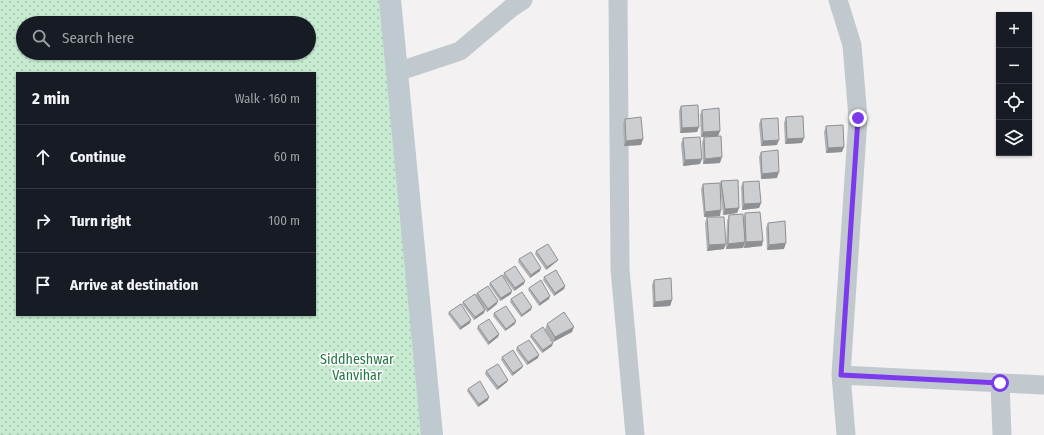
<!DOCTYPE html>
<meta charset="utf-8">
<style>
:root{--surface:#171b24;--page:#242831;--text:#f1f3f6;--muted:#9ea1a6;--line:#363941}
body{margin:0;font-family:"Fira Sans Condensed",sans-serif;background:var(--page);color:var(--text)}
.controls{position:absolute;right:12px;top:12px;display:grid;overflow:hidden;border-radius:0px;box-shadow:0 1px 3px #0004}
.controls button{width:36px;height:36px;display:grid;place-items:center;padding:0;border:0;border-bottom:1px solid var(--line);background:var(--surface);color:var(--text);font:20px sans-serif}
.stop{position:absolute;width:12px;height:12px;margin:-9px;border:3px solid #7c3aed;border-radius:50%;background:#fff}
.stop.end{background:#7c3aed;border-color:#fff;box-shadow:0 1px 4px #0008}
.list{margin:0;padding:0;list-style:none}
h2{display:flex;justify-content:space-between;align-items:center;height:52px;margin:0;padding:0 16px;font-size:17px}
h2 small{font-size:13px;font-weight:400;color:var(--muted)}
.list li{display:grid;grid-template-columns:26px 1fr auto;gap:12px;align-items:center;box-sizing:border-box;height:64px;padding:0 16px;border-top:1px solid var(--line)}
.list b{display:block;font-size:15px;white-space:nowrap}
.list em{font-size:13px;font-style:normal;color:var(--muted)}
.icon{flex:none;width:22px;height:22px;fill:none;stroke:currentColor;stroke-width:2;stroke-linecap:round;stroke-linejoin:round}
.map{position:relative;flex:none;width:1044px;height:435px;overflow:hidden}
.search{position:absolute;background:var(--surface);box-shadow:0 1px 3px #0004;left:16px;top:16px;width:300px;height:44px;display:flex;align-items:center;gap:10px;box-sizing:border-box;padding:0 14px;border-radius:22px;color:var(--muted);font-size:15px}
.panel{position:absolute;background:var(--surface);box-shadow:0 1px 3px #0004;left:16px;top:72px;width:300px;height:244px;border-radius:0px}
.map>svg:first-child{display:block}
</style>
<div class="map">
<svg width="1044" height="435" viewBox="0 0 1044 435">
<defs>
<pattern id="grass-dots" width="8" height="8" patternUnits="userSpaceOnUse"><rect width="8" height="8" fill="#c6ebd1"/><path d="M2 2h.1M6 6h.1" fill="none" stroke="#a3c1ad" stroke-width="1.8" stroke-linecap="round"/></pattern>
</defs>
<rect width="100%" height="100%" fill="#f3f1f2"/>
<path fill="url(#grass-dots)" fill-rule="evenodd" d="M 0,0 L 390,0 L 432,435 L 0,435 ZM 23,23 L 309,23 L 309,53 L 23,53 ZM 17,73 L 315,73 L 315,315 L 17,315 Z"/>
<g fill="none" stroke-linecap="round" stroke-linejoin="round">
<path stroke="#c1c9ce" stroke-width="19" d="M 618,0 L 620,269 L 635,435
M 838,0 L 852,45 L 858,118 L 841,375 L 846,435
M 397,72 L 460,51 L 511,8 L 523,0
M 841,375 L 1044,385
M 1000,383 L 1002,435"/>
<path stroke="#bfc9d0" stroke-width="22" d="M 390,0 L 432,435"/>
</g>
<path fill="#afb1b5" d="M 681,106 L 699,127 L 697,132 L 680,133 L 679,111 Z
M 702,110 L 720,131 L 718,136 L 720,163 L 703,164 L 702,142 L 704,137 L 706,137 L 701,137 L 700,115 Z
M 786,117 L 802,143 L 785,144 L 784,123 Z
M 625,119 L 643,139 L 641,145 L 624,146 L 623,124 Z
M 761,119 L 777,145 L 761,146 L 759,124 Z
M 826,126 L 842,152 L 826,153 L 824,132 Z
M 683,138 L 700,164 L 683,166 L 681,144 Z
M 761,152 L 777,178 L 761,179 L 759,157 Z
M 721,181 L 739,208 L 737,213 L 723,215 L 721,197 L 720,216 L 704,217 L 701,189 L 703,184 L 720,184 Z
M 743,182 L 761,203 L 759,208 L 742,210 L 741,187 Z
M 745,213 L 762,246 L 744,248 L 744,245 L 743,248 L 726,249 L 727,221 L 729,215 L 743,219 Z
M 707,217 L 724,249 L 707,251 L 705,223 Z
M 768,223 L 784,249 L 767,250 L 766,228 Z
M 536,251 L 558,260 L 556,262 L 546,270 L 535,254 Z
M 519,259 L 540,271 L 530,278 L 518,262 Z
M 504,273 L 524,284 L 514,291 L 503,276 Z
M 544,277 L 565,286 L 564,289 L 554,296 L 543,280 Z
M 654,280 L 672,300 L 670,306 L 653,307 L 652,285 Z
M 490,283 L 511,294 L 500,301 L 489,285 Z
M 529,288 L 549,299 L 539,306 L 528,290 Z
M 477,293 L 497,304 L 487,312 L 478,300 L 485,310 L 484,313 L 474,320 L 462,304 L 463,302 L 476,296 Z
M 511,299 L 531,310 L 521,317 L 510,302 Z
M 449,312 L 471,320 L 470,323 L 460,330 L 448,314 Z
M 494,313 L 515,324 L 505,331 L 493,316 Z
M 547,324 L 572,332 L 553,342 L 545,330 Z
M 478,326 L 499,334 L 498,337 L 488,345 L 477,329 Z
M 531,335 L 552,346 L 542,353 L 530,337 Z
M 517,347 L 538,358 L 527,365 L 516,350 Z
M 502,357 L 522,368 L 512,376 L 501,360 Z
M 486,371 L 507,382 L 497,390 L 485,374 Z
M 468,389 L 488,400 L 478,407 L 467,391 Z"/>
<path fill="#8f9093" d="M 699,127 L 697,132 L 680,133 L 682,128 Z
M 720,131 L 718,136 L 701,137 L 703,132 Z
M 804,138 L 802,143 L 785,144 L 787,139 Z
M 643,139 L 641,145 L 624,146 L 626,141 Z
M 779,140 L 777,145 L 761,146 L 763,141 Z
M 844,147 L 842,152 L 826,153 L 828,148 Z
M 722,157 L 720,163 L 703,164 L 705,159 Z
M 702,159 L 700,164 L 683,166 L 685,160 Z
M 779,172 L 777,178 L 761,179 L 762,174 Z
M 761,203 L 759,208 L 742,210 L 744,204 Z
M 739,208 L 737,213 L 723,215 L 725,209 Z
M 721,210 L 720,216 L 704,217 L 705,212 Z
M 763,241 L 762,246 L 744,248 L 746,242 Z
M 745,242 L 743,248 L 726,249 L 728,244 Z
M 786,243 L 784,249 L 767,250 L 769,245 Z
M 726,244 L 724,249 L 707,251 L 709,245 Z
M 558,260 L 556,262 L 546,270 L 547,267 Z
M 541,268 L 540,271 L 530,278 L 531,275 Z
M 525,281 L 524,284 L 514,291 L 515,288 Z
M 565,286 L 564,289 L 554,296 L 555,293 Z
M 512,291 L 511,294 L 500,301 L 501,298 Z
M 550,296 L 549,299 L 539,306 L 540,303 Z
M 672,300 L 670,306 L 653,307 L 655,302 Z
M 498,301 L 497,304 L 487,312 L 488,309 Z
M 532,307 L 531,310 L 521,317 L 522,315 Z
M 485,310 L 484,313 L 474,320 L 475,317 Z
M 471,320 L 470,323 L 460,330 L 461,327 Z
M 516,321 L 515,324 L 505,331 L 506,329 Z
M 574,327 L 572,332 L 553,342 L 555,337 Z
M 499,334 L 498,337 L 488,345 L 489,342 Z
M 553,343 L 552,346 L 542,353 L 543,350 Z
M 539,355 L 538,358 L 527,365 L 528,362 Z
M 523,366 L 522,368 L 512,376 L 513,373 Z
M 508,380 L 507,382 L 497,390 L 498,387 Z
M 489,397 L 488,400 L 478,407 L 479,404 Z"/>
<path fill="#ccced2" stroke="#8f9093" d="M 698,105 L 699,127 L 682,128 L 681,106 Z
M 719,108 L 720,131 L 703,132 L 702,110 Z
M 803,116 L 804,138 L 787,139 L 786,117 Z
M 641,117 L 643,139 L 626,141 L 625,119 Z
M 778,118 L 779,140 L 763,141 L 761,119 Z
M 843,125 L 844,147 L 828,148 L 826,126 Z
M 721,136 L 722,157 L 705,159 L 704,137 Z
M 700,137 L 702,159 L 685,160 L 683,138 Z
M 778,150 L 779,172 L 762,174 L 761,152 Z
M 738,180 L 739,208 L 725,209 L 721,181 Z
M 759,181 L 761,203 L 744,204 L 743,182 Z
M 720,183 L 721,210 L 705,212 L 703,184 Z
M 760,212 L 763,241 L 746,242 L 745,213 Z
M 743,214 L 745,242 L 728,244 L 729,215 Z
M 707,217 L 724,217 L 726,244 L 709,245 Z
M 785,221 L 786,243 L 769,245 L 768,223 Z
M 548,244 L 558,260 L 547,267 L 536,251 Z
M 531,252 L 541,268 L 531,275 L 519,259 Z
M 515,266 L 525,281 L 515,288 L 504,273 Z
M 556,270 L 565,286 L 555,293 L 544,277 Z
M 502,275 L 512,291 L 501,298 L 490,283 Z
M 671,278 L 672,300 L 655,302 L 654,280 Z
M 541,280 L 550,296 L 540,303 L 529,288 Z
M 488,286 L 498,301 L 488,309 L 477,293 Z
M 522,292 L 532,307 L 522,315 L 511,299 Z
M 475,294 L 485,310 L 475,317 L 463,302 Z
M 461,304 L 471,320 L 461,327 L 449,312 Z
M 506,306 L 516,321 L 506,329 L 494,313 Z
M 564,312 L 574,327 L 555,337 L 547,324 Z
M 489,319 L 499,334 L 489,342 L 478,326 Z
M 543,327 L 553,343 L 543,350 L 531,335 Z
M 529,340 L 539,355 L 528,362 L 517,347 Z
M 513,350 L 523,366 L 513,373 L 502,357 Z
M 498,364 L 508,380 L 498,387 L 486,371 Z
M 480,381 L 489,397 L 479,404 L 468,389 Z"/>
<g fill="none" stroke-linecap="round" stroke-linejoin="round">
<path stroke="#7c3aed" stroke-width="5" d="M 858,118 L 841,375 L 1000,383"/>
</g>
<g text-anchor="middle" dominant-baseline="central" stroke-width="3" stroke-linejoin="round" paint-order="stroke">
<g font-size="14" fill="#237646" stroke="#fff">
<text x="357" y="359">Siddheshwar<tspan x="357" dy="16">Vanvihar</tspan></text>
</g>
</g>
</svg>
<div class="controls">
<button>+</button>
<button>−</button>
<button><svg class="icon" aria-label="locate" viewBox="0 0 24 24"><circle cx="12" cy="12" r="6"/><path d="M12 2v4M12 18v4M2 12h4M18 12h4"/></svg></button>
<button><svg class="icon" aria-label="layers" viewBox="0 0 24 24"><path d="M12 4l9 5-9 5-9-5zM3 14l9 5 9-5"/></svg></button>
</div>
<div class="stop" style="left:1000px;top:383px"></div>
<div class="stop end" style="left:858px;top:118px"></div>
<div class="search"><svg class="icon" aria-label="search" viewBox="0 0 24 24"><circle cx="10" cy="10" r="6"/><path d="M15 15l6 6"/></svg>Search here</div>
<section class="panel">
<h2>2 min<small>Walk · 160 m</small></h2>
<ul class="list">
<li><svg class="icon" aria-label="ahead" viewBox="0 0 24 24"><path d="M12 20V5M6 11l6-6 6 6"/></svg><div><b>Continue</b></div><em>60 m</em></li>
<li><svg class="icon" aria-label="right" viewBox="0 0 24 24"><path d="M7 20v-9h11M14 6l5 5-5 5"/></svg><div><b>Turn right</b></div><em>100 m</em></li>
<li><svg class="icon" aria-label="arrive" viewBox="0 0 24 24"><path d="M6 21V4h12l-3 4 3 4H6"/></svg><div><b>Arrive at destination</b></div></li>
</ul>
</section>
</div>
